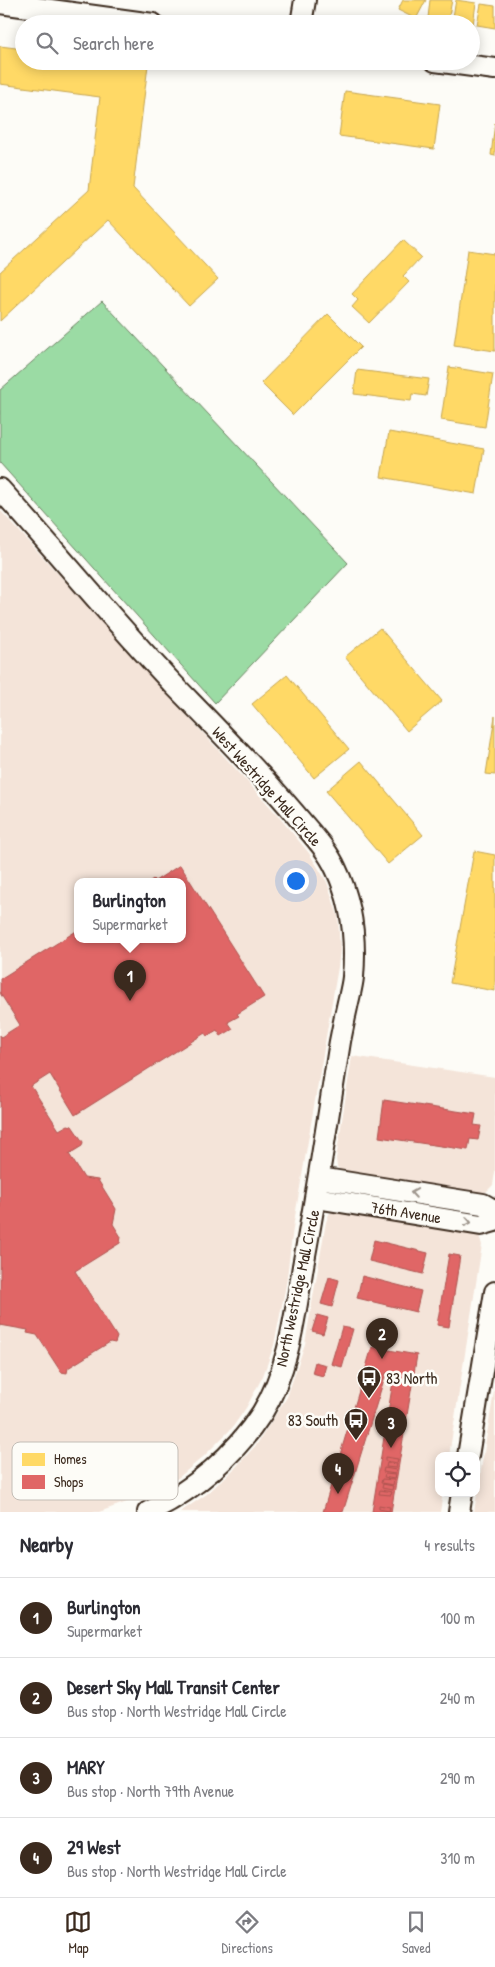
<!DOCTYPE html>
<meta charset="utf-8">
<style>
:root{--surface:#fff;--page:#f7f7f7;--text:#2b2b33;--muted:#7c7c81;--line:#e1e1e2;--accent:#3b2a1e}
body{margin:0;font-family:"Patrick Hand",sans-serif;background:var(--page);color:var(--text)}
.controls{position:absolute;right:15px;bottom:15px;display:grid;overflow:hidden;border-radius:10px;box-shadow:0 2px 12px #0003}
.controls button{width:45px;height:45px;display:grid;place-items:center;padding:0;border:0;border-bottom:1px solid var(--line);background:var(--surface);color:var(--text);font:25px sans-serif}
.you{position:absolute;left:295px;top:880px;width:18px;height:18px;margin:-12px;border:4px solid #fff;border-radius:50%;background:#1a73e8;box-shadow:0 0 0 8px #1a73e833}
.badge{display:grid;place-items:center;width:32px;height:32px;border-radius:50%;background:var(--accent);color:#fff;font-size:16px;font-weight:700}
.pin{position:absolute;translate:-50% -41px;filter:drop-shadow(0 1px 2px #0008)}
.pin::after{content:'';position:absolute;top:26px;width:18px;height:15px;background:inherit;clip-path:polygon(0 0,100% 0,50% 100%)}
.popup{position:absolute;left:74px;top:878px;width:112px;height:65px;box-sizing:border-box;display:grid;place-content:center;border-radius:10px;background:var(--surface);filter:drop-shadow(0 1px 4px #0005);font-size:16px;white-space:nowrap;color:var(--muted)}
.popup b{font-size:19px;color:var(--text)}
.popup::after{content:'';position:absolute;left:50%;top:100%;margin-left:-10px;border:10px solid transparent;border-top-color:var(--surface)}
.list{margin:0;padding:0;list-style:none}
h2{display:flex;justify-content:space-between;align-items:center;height:65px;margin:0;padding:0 20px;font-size:21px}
h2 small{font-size:16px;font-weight:400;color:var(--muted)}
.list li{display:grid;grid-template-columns:32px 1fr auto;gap:15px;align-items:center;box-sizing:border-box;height:80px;padding:0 20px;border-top:1px solid var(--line)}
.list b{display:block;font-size:19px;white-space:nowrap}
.list p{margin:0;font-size:16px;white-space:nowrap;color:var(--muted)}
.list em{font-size:16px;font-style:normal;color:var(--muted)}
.icon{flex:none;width:28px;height:28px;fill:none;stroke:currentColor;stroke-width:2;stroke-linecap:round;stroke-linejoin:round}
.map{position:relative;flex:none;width:495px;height:1512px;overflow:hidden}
.search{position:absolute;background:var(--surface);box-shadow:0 2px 12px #0003;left:15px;right:15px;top:15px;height:55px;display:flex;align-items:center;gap:12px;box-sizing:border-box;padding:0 18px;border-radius:28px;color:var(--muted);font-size:19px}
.sheet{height:385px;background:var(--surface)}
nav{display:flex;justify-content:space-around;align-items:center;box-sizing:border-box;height:70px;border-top:1px solid var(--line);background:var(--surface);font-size:14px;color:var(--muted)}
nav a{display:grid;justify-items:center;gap:2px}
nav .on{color:var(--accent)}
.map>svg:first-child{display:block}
</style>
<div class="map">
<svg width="495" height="1512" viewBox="0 0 495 1512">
<rect width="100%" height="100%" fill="#fdfcf7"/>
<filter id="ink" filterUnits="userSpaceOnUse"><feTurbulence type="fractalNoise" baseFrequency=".02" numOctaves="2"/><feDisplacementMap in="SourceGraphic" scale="10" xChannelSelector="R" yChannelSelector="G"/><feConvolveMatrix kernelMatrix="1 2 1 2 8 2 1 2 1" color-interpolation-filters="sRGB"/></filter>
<g filter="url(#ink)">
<path fill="#f4e4d9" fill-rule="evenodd" d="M 0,510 L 274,811 L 309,853 L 327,882 L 338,916 L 340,950 L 338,967 L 293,1228 L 286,1285 L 274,1345 L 263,1376 L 246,1408 L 232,1428 L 203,1457 L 178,1478 L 141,1497 L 99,1512 L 0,1512 ZM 78,882 L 182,882 L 182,940 L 78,940 Z
M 352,1056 L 495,1077 L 495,1172 L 493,1185 L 486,1192 L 478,1195 L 344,1174 L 337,1167 L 336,1159 Z
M 335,1210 L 473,1231 L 479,1235 L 482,1245 L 449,1456 L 439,1456 L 439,1493 L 443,1493 L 440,1512 L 180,1512 L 207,1494 L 235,1468 L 257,1444 L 287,1397 L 305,1344 L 326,1222 L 329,1214 Z
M 495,1386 L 495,1512 L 474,1512 Z"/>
<path fill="#9bdba4" stroke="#6b8261" d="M 102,301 L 348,563 L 215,703 L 0,463 L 0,390 Z"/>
<path fill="#ffd966" stroke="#c4a450" d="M 403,0 L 426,0 L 416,19 L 398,10 Z
M 430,0 L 452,0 L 448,21 L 428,18 Z
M 456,0 L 476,3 L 473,25 L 452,22 Z
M 481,4 L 495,6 L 495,28 L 477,25 Z
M 0,46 L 24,49 L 24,61 L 119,61 L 148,65 L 133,188 L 218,279 L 189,306 L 108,220 L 0,321 L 0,272 L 89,190 L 100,97 L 0,84 Z
M 345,91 L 440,104 L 434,149 L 339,136 Z
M 495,123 L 495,156 L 491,155 Z
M 403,240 L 421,257 L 403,276 L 409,282 L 369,323 L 352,307 L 358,300 L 352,294 Z
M 468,250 L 495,254 L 495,351 L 454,345 Z
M 328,314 L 361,347 L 293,415 L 261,383 Z
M 449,367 L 493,374 L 485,427 L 441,420 Z
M 357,370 L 429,379 L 426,396 L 412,394 L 411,401 L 354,394 Z
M 389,432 L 484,449 L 476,494 L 381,477 Z
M 380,628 L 442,701 L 407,731 L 345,657 Z
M 287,675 L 349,749 L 314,778 L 252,704 Z
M 495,716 L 495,775 L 486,774 Z
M 361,761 L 423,835 L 388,864 L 326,791 Z
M 474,851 L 495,855 L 495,991 L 450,983 Z"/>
<path fill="#e06666" stroke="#ae5450" d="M 180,865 L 264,997 L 237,1014 L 239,1016 L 228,1022 L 233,1029 L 221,1036 L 217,1030 L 207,1036 L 205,1033 L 75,1115 L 50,1074 L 31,1086 L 59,1130 L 68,1125 L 72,1126 L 83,1142 L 82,1146 L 69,1154 L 84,1178 L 98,1180 L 116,1209 L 113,1224 L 121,1237 L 120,1243 L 75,1271 L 117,1337 L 115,1343 L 110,1342 L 68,1368 L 67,1373 L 61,1372 L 37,1335 L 27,1333 L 28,1330 L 0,1325 L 0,1327 L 0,1035 L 1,1037 L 20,1025 L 0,993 L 0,979 L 78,930 L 78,940 L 182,940 L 182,882 L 149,882 L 153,879 L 155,881 Z
M 384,1100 L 476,1114 L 474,1125 L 481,1126 L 478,1140 L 470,1139 L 468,1150 L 379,1137 Z
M 374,1240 L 428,1253 L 423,1274 L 369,1261 Z
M 449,1254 L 460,1256 L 449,1327 L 437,1325 Z
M 362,1276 L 421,1291 L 416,1312 L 357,1298 Z
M 329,1277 L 339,1280 L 332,1307 L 321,1304 Z
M 317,1315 L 328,1318 L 323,1334 L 312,1331 Z
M 342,1327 L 353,1329 L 342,1367 L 331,1364 Z
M 372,1347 L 417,1355 L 391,1512 L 372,1512 L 394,1375 L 386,1373 L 343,1512 L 323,1512 Z
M 315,1362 L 326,1365 L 323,1376 L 312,1373 Z
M 385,1457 L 398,1459 L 397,1463 L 385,1461 Z
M 387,1463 L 397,1464 L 396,1468 L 386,1467 Z
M 384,1468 L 396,1470 L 395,1474 L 383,1472 Z
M 385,1474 L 395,1475 L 394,1479 L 384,1477 Z
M 382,1479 L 394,1480 L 393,1485 L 381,1483 Z
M 383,1484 L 393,1486 L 392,1490 L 382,1488 Z
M 380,1490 L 392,1492 L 391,1495 L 379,1494 Z
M 379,1505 L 390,1507 L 389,1511 L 379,1509 Z"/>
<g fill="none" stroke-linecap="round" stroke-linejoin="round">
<defs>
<path id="minor" d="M 0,3 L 153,24
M 301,24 L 305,0
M 435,61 L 495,69
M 0,489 C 59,554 114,622 175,686 C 216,728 258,770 296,815 C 310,832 327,849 336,869 C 352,902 356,941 353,977 C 352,987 349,997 347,1007 C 342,1029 338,1051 335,1073 C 325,1138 315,1202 303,1266 C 295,1315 289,1370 262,1413 C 235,1455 193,1491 148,1512
M 319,1178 L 483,1204 L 495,1211
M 316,1198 L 481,1225 L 495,1221
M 468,1456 L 495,1292
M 459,1512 L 462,1493"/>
</defs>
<use href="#minor" stroke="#3b2a1e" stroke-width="24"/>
<use href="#minor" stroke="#fdfcf7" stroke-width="20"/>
</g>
<defs><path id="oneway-chevron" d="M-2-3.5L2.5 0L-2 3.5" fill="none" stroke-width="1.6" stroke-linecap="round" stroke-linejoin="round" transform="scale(1.25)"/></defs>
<g stroke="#9c938a">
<use href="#oneway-chevron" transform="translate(414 1193) rotate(-171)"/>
<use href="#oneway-chevron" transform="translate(468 1222) rotate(10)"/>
</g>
</g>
<defs>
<symbol id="bus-pin" viewBox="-11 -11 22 30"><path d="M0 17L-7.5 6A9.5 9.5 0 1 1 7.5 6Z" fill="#3b2a1e" stroke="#fdfcf7"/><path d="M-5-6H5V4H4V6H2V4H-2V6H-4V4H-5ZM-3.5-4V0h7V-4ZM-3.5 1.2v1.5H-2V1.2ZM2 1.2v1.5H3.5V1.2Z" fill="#fff"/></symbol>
</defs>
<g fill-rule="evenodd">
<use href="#bus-pin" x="355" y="1364" width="28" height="38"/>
<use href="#bus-pin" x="342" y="1406" width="28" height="38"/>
</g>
<g text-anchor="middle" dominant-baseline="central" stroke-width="5" stroke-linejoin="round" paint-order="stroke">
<g font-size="16" fill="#3b2a1e" stroke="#fdfcf7">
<text transform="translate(267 786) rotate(48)">West Westridge Mall Circle</text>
<text transform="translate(406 1212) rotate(9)">76th Avenue</text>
<text transform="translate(297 1288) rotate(-78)">North Westridge Mall Circle</text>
</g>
<g font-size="16" fill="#3b2a1e" stroke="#fdfcf7" text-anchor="start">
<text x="386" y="1378">83 North</text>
<text x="338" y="1420" text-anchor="end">83 South</text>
</g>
</g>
<rect x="12" y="1442" width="166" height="58" rx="8" fill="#fdfcf7" stroke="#c3bdb6" stroke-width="1"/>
<rect x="22" y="1453" width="23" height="13" fill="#ffd966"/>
<rect x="22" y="1475" width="23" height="14" fill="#e06666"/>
<g font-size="14" fill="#3b2a1e">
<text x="54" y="1464">Homes</text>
<text x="54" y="1487">Shops</text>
</g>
</svg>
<div class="controls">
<button><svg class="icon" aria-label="locate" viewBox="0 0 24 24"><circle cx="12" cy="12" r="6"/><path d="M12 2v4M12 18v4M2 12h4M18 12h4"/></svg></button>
</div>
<div class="you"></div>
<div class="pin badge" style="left:130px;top:1001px">1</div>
<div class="popup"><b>Burlington</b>Supermarket</div>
<div class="pin badge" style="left:382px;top:1359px">2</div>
<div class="pin badge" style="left:391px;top:1448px">3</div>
<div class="pin badge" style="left:338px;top:1494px">4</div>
<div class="search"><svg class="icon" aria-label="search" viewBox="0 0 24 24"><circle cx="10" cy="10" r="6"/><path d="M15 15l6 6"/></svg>Search here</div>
</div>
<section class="sheet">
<h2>Nearby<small>4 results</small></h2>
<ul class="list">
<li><span class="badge">1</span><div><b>Burlington</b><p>Supermarket</p></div><em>100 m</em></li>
<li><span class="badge">2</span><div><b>Desert Sky Mall Transit Center</b><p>Bus stop · North Westridge Mall Circle</p></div><em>240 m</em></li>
<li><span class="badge">3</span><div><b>MARY</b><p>Bus stop · North 79th Avenue</p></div><em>290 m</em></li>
<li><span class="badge">4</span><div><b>29 West</b><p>Bus stop · North Westridge Mall Circle</p></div><em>310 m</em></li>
</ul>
</section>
<nav>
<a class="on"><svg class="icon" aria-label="map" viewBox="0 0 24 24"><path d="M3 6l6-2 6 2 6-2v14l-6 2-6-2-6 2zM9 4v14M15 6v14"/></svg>Map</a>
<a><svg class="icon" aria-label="directions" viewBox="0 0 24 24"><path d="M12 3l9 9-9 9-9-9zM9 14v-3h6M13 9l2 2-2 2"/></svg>Directions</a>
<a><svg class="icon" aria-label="saved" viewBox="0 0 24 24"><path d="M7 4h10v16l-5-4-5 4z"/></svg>Saved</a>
</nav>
